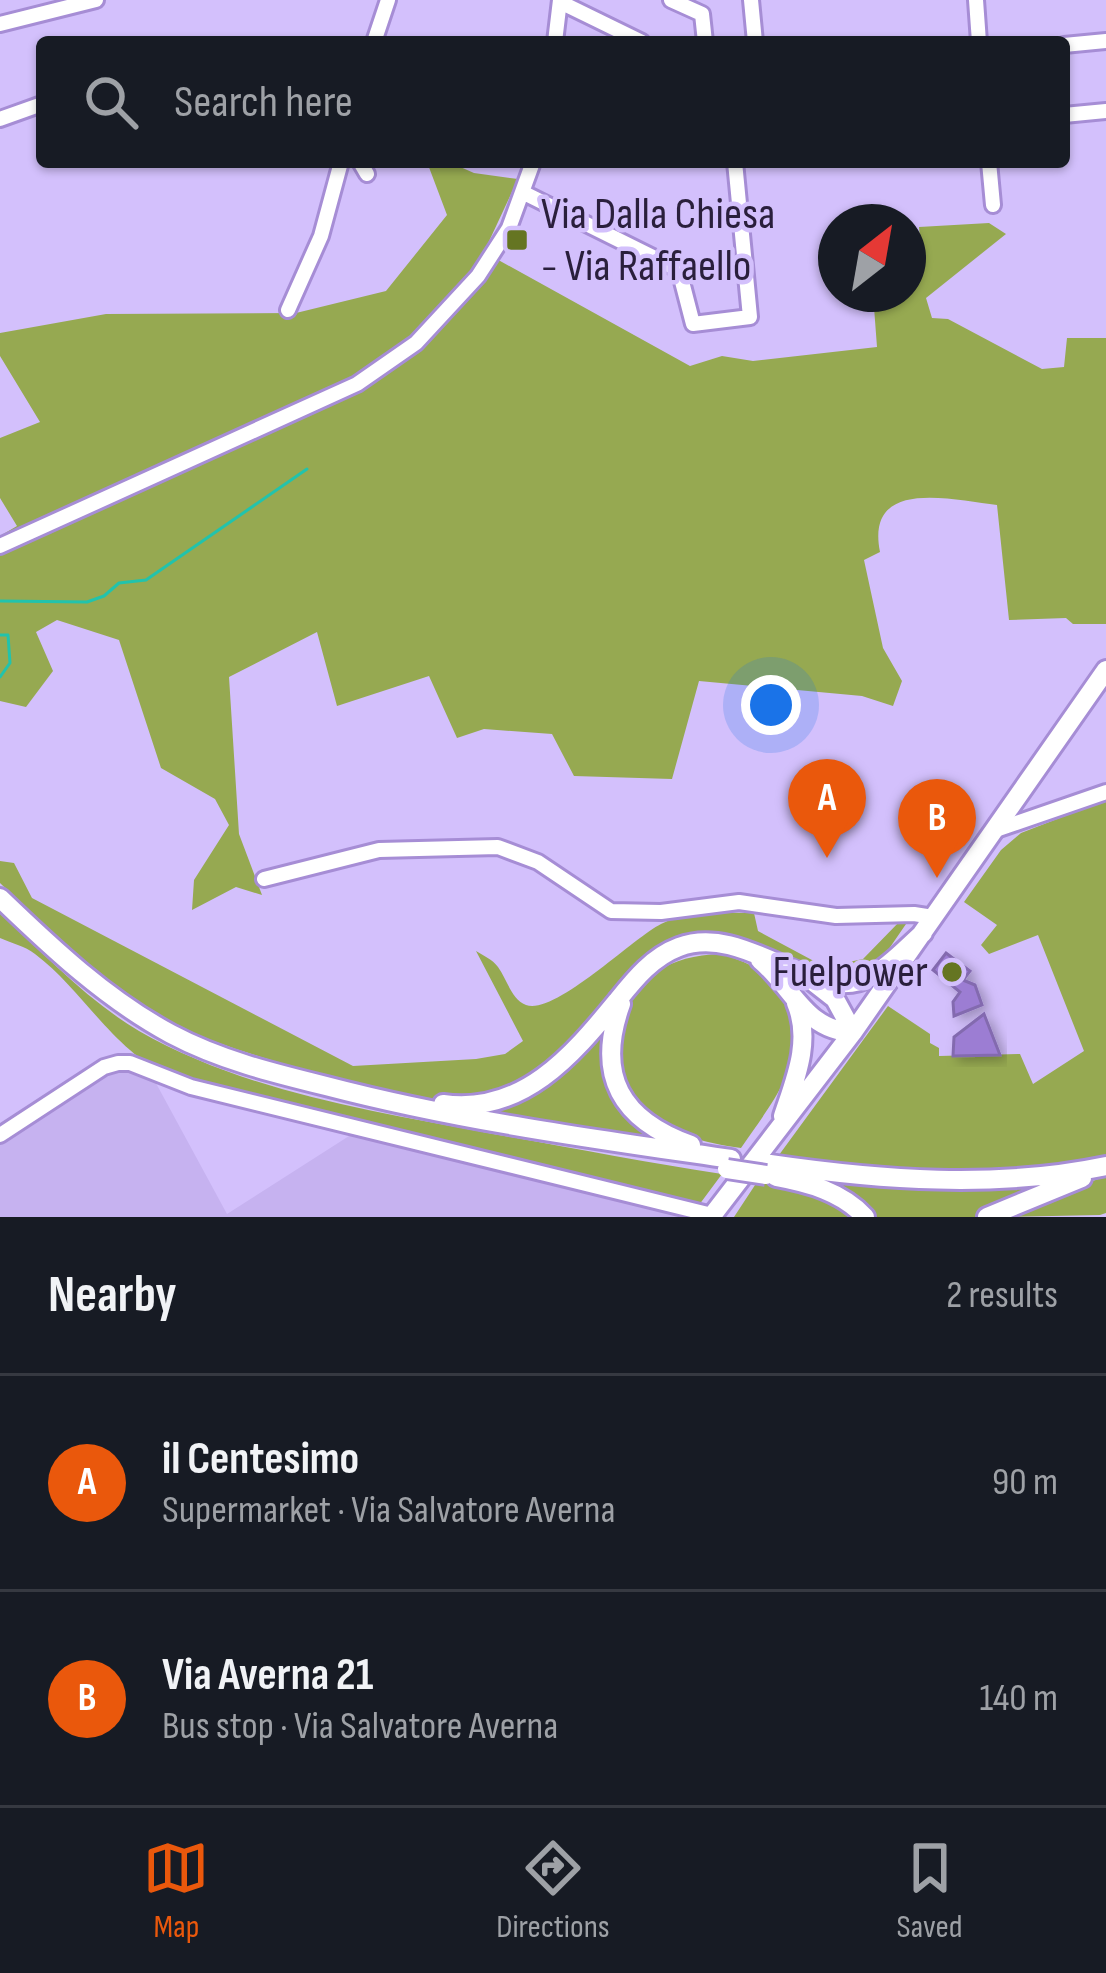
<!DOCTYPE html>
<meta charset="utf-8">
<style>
:root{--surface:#171b24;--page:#242831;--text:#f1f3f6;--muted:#9ea1a6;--line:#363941;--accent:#ea580c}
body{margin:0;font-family:"Sofia Sans Condensed",sans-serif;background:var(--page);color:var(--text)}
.compass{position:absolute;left:818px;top:204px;width:108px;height:108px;border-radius:50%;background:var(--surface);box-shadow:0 3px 9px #0004;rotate:31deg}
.you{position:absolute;left:771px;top:705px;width:42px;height:42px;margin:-30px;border:9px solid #fff;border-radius:50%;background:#1a73e8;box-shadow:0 0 0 18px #1a73e833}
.badge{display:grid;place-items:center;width:78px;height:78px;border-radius:50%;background:var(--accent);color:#fff;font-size:39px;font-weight:700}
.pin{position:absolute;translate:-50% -99px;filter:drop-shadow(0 3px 6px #0008)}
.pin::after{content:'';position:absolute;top:63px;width:42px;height:36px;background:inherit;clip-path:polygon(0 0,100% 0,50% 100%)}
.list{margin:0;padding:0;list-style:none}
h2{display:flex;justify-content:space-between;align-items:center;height:156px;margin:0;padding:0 48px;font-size:51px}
h2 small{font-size:39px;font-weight:400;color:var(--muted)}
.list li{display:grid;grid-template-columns:78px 1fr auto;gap:36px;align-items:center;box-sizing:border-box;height:216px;padding:0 48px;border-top:3px solid var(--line)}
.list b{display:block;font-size:45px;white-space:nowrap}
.list p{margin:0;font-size:39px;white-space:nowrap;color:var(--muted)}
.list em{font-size:39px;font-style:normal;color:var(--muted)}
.icon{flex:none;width:66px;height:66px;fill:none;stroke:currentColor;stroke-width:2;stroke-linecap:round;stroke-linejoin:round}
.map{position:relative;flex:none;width:1106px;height:1217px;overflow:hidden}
.search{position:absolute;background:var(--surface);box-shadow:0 3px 9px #0004;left:36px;right:36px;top:36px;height:132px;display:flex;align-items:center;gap:30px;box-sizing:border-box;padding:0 42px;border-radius:12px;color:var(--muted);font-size:45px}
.sheet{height:588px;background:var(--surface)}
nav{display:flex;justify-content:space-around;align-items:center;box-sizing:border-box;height:168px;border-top:3px solid var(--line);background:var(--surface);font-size:33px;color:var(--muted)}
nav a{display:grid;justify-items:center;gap:6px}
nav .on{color:var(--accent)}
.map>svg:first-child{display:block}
</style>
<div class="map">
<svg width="1106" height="1217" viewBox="0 0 1106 1217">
<defs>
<filter id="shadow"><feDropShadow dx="6" dy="4" stdDeviation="6" flood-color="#0004"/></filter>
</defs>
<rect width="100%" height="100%" fill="#d3c0fc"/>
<path fill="#c6b2f0" d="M 118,1063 L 151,1074 L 227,1214 L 360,1129 L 711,1217 L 0,1217 L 0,1135 Z"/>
<path fill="#96a951" d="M 427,162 L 449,162 L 474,173 L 518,179 L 484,252 L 690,366 L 722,356 L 753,361 L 877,347 L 873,294 L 908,294 L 908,264 L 922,262 L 919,227 L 989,223 L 1006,234 L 926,298 L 932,318 L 948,319 L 1042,369 L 1064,367 L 1067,338 L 1106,338 L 1106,624 L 1073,624 L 1066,618 L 1009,620 L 997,505 C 952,500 865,477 880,552 L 864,560 L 883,648 L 902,681 L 893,706 L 862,696 L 699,681 L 672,779 L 574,776 L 552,734 L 484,729 L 457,738 L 429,676 L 337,706 L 317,632 L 229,677 L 239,834 L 262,895 L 236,887 L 192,910 L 194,880 L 229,825 L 215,799 L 161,768 L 119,640 L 57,620 L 36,632 L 53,671 L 26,707 L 0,701 L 0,536 L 17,526 L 0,498 L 0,438 L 40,422 L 0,356 L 0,333 L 106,314 L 296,313 L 386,291 L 447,215 Z
M 1106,800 L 1106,1157 C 1000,1184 886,1168 779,1155 L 888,1006 L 930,1034 L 930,1043 L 939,1048 L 939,1056 L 1020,1054 L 1033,1084 L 1084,1051 L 1038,935 L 989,954 L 981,945 L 997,925 L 964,902 L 1001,850 L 1021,833 Z
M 0,861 L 14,863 L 32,898 L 353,1066 L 476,1059 L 505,1054 L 523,1041 L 476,951 C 484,956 492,959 498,967 C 507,979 511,999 526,1005 C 554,1016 633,938 661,924 C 690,909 722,913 754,913 L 758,931 L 825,967 L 863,959 L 901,920 L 906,924 L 882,959 L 856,977 C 839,974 819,974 803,968 C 763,954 740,925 693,935 C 622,950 615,1007 570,1050 C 556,1063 535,1077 518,1086 C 502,1094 474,1100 456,1101 C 409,1104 210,1046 168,1022 C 106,986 52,932 0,883 Z
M 0,913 C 43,953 88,1001 139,1031 C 244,1091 370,1111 488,1133 C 566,1147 643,1162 722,1174 L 699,1205 L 170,1076 C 113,1051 83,990 35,954 C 25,946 11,943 0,938 Z
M 720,954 C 749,962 765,970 781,994 C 819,1050 772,1102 741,1148 C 705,1143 667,1134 638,1109 C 621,1094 616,1070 618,1050 C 623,987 658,956 720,954 Z
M 605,1025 L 604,1053 L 649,1138 L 497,1112 Z
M 1106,1176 L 1106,1213 L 1100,1215 L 997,1217 Z
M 759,1179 L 821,1194 L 856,1217 L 734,1217 Z
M 841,1183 L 1032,1185 L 1033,1189 L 977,1217 L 870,1217 L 833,1184 Z"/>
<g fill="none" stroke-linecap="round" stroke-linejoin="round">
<path stroke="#22c3ac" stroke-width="3" d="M 0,601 L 87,602 L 104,596 L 119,583 L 146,580 L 307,469
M 0,635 L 8,635 L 10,663 L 0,677"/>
</g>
<path fill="#9c7dd3" stroke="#836baf" stroke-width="3" filter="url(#shadow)" d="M 946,953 L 970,971 L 963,980 L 975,985 L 982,1005 L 954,1016 L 953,1002 L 960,992 L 933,970 Z
M 984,1014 L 1000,1055 L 953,1056 L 954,1037 Z"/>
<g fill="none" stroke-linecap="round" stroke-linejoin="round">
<defs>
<path id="minor" d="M 671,0 L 702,14 L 705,42
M 751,0 L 755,42
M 976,0 L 979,42
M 560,2 L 642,42
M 0,24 L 96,0
M 374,42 L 388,0
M 555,42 L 560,0
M 1064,45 L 1106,41
M 1064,115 L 1106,111
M 0,119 L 42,104
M 360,162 L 367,174
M 989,162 L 993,205
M 524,193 L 679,270 L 693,324 L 750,317 L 735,162
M 288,310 L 321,236 L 341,162
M 0,546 L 357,384 L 416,343 L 478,276 L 509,228 L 533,162
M 996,830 L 1106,792
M 264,879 L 379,850 L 498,847 L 538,862 L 611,911 L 661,912 L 739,902 L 836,916 L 914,914 L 933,917
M 0,1135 L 104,1067 L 118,1063 L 130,1063 L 191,1087 L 712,1215"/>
<path id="major" d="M 0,898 C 52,948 106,999 171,1034 C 220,1060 273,1073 326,1086 C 460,1121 595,1139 731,1159
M 760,960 C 793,987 805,1031 853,1032
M 812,981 L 835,999 L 853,1032
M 621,1004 C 595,1076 621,1120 691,1145
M 443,1104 C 522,1115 572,1056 617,1001 C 634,980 652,957 679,947 C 747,921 817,1010 873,975 C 891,965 907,947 923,933
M 783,1116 C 795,1080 812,1041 796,1003
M 770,1164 C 880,1180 996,1189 1106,1166
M 776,1177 C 809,1183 842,1192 865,1217
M 711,1217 L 853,1032 L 1106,670
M 987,1217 L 1082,1178"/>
</defs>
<use href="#minor" stroke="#a68dd5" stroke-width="20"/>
<use href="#major" stroke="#a68dd5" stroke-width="24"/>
<use href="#minor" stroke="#fff" stroke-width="14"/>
<use href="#major" stroke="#fff" stroke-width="18"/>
<defs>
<path id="major-bridge" d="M 727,1169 L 766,1175"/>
</defs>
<use href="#major-bridge" stroke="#a68dd5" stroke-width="24" stroke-linecap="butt"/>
<use href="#major-bridge" stroke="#fff" stroke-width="18"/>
</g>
<g fill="#657522" stroke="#d3c0fc" stroke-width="4.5">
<rect x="505" y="228" width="24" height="24" rx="6"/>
<circle cx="952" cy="972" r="12"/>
</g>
<g text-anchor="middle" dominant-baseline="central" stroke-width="9" stroke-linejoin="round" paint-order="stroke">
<g font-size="45" fill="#2a1f3c" stroke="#d3c0fc" text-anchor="start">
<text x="541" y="214">Via Dalla Chiesa<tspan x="541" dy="52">- Via Raffaello</tspan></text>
<text x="928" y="972" text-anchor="end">Fuelpower</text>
</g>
</g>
</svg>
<svg class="compass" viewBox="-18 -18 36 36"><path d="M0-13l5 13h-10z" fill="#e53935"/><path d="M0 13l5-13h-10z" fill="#9ea1a6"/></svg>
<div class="you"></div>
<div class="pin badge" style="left:827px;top:858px">A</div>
<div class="pin badge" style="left:937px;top:878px">B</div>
<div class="search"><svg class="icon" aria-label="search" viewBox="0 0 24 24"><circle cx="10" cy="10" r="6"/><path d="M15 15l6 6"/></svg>Search here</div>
</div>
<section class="sheet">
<h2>Nearby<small>2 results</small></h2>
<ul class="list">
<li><span class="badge">A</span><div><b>il Centesimo</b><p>Supermarket · Via Salvatore Averna</p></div><em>90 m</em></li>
<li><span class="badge">B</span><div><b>Via Averna 21</b><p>Bus stop · Via Salvatore Averna</p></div><em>140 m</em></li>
</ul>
</section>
<nav>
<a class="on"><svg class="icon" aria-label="map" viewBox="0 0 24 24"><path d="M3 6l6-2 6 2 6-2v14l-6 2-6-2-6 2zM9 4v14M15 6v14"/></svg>Map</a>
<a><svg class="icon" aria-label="directions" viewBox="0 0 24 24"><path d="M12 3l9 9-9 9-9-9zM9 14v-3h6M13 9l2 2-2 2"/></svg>Directions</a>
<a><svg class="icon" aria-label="saved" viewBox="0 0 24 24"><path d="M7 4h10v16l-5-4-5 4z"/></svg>Saved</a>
</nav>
